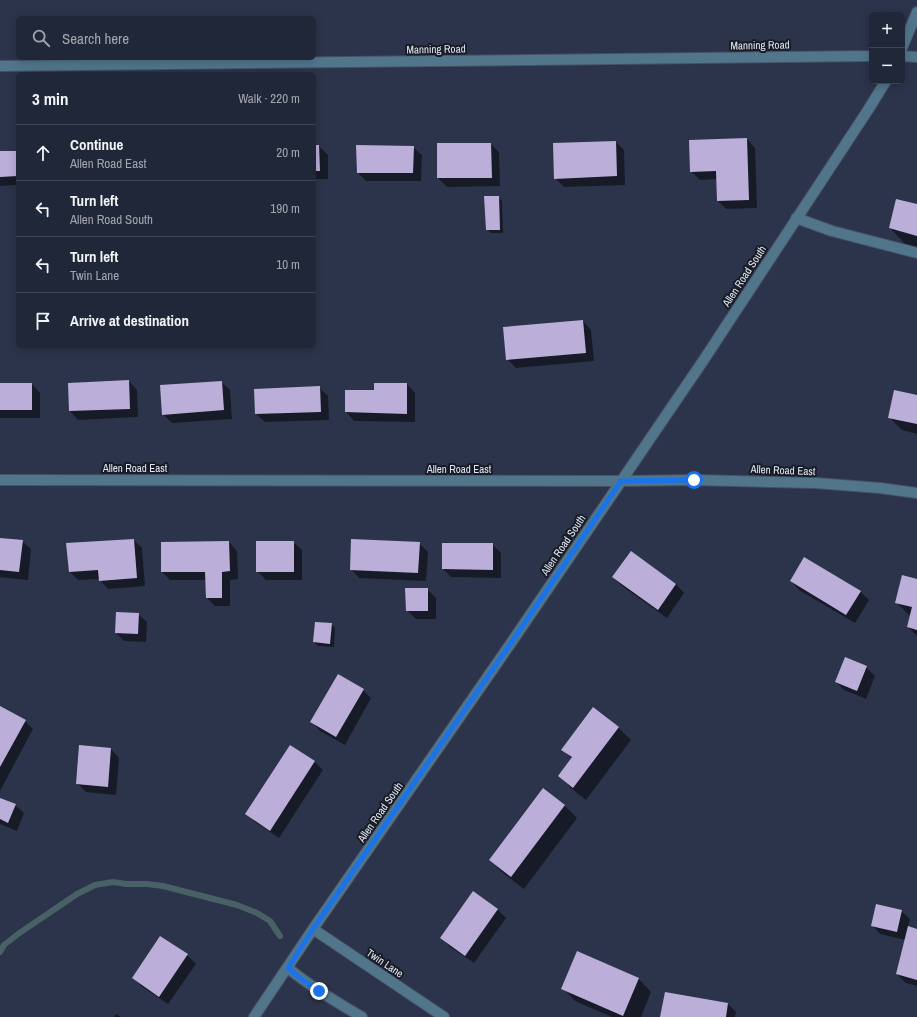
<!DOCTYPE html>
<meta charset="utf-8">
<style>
:root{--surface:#202738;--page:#2d3343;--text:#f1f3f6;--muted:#a2a5ae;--line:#3d4453}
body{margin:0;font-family:"Archivo Narrow",sans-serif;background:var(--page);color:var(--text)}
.controls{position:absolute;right:12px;top:12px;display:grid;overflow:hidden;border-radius:6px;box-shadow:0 2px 10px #0003}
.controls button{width:36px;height:36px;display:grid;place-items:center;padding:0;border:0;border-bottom:1px solid var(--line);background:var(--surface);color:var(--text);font:20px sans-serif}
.stop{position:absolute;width:12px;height:12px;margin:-9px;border:3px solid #1a73e8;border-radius:50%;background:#fff}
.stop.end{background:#1a73e8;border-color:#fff;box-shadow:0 1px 4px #0008}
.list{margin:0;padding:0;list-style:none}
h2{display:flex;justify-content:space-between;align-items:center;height:52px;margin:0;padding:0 16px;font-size:17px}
h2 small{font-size:13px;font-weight:400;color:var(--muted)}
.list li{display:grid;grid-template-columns:26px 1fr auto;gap:12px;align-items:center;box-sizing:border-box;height:56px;padding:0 16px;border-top:1px solid var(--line)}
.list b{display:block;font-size:15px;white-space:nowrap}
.list p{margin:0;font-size:13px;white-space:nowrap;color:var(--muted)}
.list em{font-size:13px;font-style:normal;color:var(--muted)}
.icon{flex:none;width:22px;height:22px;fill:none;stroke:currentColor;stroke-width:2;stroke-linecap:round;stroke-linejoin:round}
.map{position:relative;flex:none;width:917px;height:1017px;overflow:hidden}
.search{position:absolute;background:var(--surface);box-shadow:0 2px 10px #0003;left:16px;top:16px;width:300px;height:44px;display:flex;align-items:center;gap:10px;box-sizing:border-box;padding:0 14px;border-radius:6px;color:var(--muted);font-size:15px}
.panel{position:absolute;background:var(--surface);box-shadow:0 2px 10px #0003;left:16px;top:72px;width:300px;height:276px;border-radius:6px}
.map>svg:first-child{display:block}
</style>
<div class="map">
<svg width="917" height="1017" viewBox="0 0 917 1017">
<rect width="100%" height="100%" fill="#2b344a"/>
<path fill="#0007" d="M 747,139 L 755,148 L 757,208 L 726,209 L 718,201 L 717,179 L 700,180 L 691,171 Z
M 616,142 L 624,150 L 625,185 L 564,187 L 555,178 Z
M 438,144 L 491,144 L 499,152 L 500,186 L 447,187 L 438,178 Z
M 314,146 L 319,146 L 328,155 L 328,179 L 314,179 Z
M 413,147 L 422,155 L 421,181 L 366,181 L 358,173 Z
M 0,152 L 18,152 L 18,185 L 0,186 Z
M 498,197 L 502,201 L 503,233 L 491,233 L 487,229 Z
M 917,205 L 917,248 L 906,245 L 890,228 Z
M 583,321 L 591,330 L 594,361 L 516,368 L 507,359 Z
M 129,381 L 137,390 L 138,417 L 78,420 L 70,411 L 69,384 Z
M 221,382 L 230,390 L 232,419 L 172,423 L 163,414 Z
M 0,384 L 32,384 L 40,393 L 40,418 L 0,418 Z
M 407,384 L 415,393 L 415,422 L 354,421 L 346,412 Z
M 319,387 L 328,396 L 329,420 L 265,422 L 256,414 Z
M 917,396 L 917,434 L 902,430 L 889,417 Z
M 0,539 L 22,541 L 31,549 L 28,580 L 0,577 Z
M 134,540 L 142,548 L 145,586 L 108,589 L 100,580 L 100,579 L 78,580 L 70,572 Z
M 229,542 L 237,551 L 238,579 L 230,580 L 230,606 L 215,606 L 207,598 L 207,580 L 170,580 L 162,572 Z
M 293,542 L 302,550 L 302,580 L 266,580 L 257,571 Z
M 419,543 L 428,552 L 426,581 L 359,578 L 351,569 Z
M 492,544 L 501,553 L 501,578 L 451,577 L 443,569 Z
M 631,552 L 676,584 L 684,593 L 667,618 L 622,586 L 613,577 Z
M 917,580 L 917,636 L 908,627 L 911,615 L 909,615 L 896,602 Z
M 791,581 L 860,591 L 869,600 L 855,623 L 799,590 Z
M 427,589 L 436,598 L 436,619 L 416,619 L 407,610 Z
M 138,614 L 147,622 L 146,642 L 124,641 L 116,633 Z
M 331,624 L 335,628 L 334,647 L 318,646 L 314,642 Z
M 866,667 L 875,676 L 866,699 L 844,690 L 836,682 Z
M 363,690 L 371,698 L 345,745 L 320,731 L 312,722 Z
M 0,707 L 25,721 L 33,729 L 0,791 Z
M 618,727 L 631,740 L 586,800 L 572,789 L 559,776 L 572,759 L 563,750 Z
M 290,746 L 315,762 L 323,770 L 279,838 L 255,822 L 246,814 Z
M 111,749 L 119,758 L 116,795 L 86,792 L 77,783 Z
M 0,799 L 15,805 L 24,813 L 17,831 L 0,824 Z
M 564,805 L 577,818 L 524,889 L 503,873 L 490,860 Z
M 497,909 L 506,918 L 474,963 L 450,947 L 442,938 Z
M 901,911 L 910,919 L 908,927 L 917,930 L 917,986 L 906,983 L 897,974 L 906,940 L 880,934 L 872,925 Z
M 578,952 L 639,979 L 651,992 L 641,1017 L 612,1017 L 575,1001 L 563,988 Z
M 187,955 L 196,964 L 168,1004 L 141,986 L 133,977 Z
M 728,1004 L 736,1012 L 735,1017 L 661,1017 Z
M 116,1014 L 121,1017 L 114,1017 Z"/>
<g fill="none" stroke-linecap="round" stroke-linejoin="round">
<path stroke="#486066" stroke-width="6" d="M 0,952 L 4,945 L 18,934 L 77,894 L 95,885 L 113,882 L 126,884 L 147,884 L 163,886 L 237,905 L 257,913 L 270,921 L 280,936"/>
</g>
<path fill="#bbafda" d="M 747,138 L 749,200 L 717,201 L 716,171 L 690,172 L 689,140 Z
M 616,141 L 617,176 L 554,179 L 553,143 Z
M 437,143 L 491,143 L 492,178 L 437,178 Z
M 314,145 L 319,145 L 320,171 L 314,171 Z
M 356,145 L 414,146 L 413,173 L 357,173 Z
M 0,151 L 18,151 L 18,176 L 0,177 Z
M 484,196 L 499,196 L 500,230 L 486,230 Z
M 896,199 L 917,204 L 917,236 L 889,228 Z
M 583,320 L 586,353 L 506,360 L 503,327 Z
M 129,380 L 130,409 L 69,411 L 68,383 Z
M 222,381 L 224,410 L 162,415 L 160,385 Z
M 0,383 L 32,383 L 32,410 L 0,410 Z
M 374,383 L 407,383 L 407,414 L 345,412 L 345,390 L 374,390 Z
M 320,386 L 321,412 L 255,414 L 254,389 Z
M 894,390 L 917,395 L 917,424 L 888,418 Z
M 0,538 L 23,540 L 19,572 L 0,570 Z
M 134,539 L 137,578 L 99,581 L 98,570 L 69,572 L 66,543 Z
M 351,539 L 420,542 L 418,573 L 350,570 Z
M 229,541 L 230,571 L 222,572 L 222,598 L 206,598 L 205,572 L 161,572 L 161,542 Z
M 256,541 L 294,541 L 294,572 L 256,572 Z
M 442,543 L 493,543 L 493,570 L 442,569 Z
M 631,551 L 676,584 L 658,610 L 612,577 Z
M 804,557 L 861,591 L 846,615 L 790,581 Z
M 902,575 L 917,579 L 917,630 L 907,627 L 912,607 L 895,603 Z
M 405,588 L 428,588 L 428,611 L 406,611 Z
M 116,612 L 139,613 L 138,634 L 115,633 Z
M 315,622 L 332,623 L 330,644 L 313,642 Z
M 845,657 L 867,666 L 857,691 L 835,682 Z
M 338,674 L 364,689 L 336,737 L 310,722 Z
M 0,706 L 26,720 L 0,767 Z
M 593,707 L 619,727 L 573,788 L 558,776 L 572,757 L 561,750 Z
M 79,745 L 111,748 L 108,787 L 76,784 Z
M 290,745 L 315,761 L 270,831 L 245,814 Z
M 543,788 L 565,805 L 511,877 L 489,860 Z
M 0,798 L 16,804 L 8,823 L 0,819 Z
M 473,891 L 498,909 L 465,956 L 440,938 Z
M 876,904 L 902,910 L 897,932 L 871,926 Z
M 908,926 L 917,929 L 917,980 L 896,974 Z
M 160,936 L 188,954 L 159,997 L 132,978 Z
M 577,951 L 639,978 L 623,1016 L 561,989 Z
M 665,992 L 728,1003 L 726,1017 L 660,1017 Z"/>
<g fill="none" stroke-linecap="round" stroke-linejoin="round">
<defs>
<path id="minor" d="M 902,48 L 917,12
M 902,56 L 917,57
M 0,66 L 872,56
M 796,218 L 832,231 L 917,253
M 0,480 L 621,481 L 694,480 L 816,483 L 880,488 L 917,493
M 313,929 L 444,1017
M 288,968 C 311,987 336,1002 362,1017
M 254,1017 L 313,929 L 511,643 L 703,361 L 868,110 L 886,81"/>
</defs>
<use href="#minor" stroke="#485165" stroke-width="12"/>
<use href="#minor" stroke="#51768c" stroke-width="10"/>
</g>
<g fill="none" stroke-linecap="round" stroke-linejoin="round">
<path stroke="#1a73e8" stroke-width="5" d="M 319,991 L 300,978 L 288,968 L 313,929 L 511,643 L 621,481 L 694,480"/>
</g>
<g text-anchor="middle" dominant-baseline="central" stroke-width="4" stroke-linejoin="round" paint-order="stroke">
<g font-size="11" fill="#e1e7f5" stroke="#181c26">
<text transform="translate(760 45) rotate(-1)">Manning Road</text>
<text transform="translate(436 49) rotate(-1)">Manning Road</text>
<text transform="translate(744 276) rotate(-57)">Allen Road South</text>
<text x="135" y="468">Allen Road East</text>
<text x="459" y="469">Allen Road East</text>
<text transform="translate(783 470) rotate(2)">Allen Road East</text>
<text transform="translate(563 545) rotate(-56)">Allen Road South</text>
<text transform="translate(380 812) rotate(-55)">Allen Road South</text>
<text transform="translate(385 963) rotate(34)">Twin Lane</text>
</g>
</g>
</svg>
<div class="controls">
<button>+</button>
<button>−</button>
</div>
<div class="stop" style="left:694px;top:480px"></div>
<div class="stop end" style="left:319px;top:991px"></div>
<div class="search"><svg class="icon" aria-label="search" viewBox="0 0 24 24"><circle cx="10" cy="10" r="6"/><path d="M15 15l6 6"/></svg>Search here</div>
<section class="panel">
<h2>3 min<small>Walk · 220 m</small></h2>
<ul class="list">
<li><svg class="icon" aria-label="ahead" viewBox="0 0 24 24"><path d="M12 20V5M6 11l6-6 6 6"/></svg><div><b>Continue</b><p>Allen Road East</p></div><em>20 m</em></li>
<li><svg class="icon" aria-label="left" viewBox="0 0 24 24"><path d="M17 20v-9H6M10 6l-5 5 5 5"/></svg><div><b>Turn left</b><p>Allen Road South</p></div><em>190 m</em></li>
<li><svg class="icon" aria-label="left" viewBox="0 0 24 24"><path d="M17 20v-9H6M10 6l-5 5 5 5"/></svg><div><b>Turn left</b><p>Twin Lane</p></div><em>10 m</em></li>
<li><svg class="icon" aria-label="arrive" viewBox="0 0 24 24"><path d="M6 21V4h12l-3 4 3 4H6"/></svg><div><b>Arrive at destination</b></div></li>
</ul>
</section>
</div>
